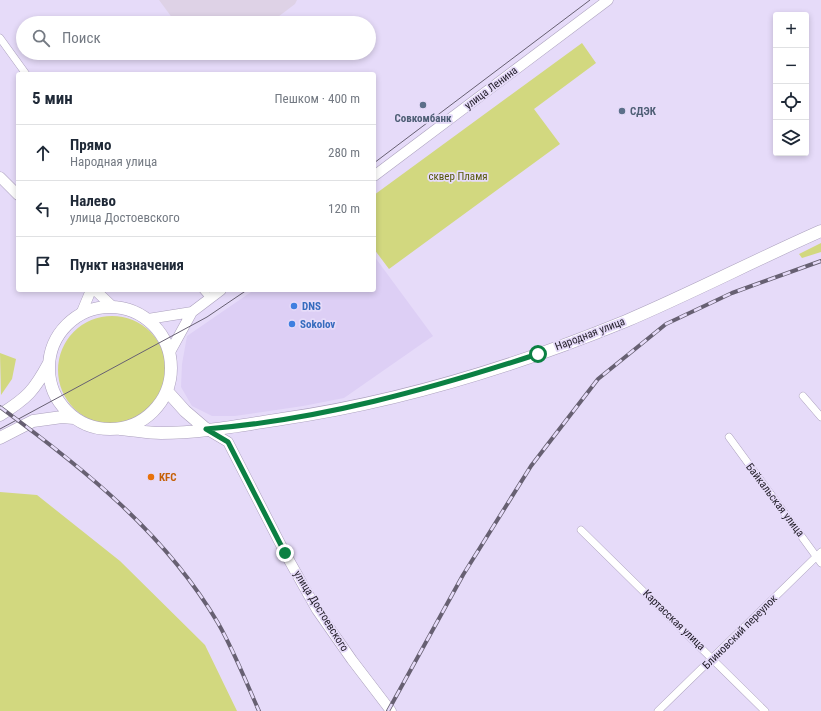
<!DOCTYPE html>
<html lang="ru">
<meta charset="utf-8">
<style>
:root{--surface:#fff;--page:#f6f6f7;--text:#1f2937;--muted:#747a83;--line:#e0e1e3}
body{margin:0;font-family:"Roboto Condensed",sans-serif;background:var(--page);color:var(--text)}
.controls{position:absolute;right:12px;top:12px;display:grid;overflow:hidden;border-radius:4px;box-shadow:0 2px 6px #0003}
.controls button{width:36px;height:36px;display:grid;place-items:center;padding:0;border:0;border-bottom:1px solid var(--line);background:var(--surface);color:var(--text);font:20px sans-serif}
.stop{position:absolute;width:12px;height:12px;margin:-9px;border:3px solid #0b8043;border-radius:50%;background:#fff}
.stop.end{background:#0b8043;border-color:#fff;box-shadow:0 1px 4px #0008}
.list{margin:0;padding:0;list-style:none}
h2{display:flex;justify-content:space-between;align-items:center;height:52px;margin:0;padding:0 16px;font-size:17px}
h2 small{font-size:13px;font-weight:400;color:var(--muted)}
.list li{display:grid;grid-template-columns:26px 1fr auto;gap:12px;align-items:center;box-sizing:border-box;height:56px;padding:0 16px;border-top:1px solid var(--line)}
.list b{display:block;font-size:15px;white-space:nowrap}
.list p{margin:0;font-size:13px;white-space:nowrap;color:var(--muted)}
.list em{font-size:13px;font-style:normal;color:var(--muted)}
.icon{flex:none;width:22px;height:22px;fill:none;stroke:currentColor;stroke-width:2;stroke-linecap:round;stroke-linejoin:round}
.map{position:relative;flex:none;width:821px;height:711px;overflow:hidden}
.search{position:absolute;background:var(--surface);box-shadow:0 2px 6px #0003;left:16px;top:16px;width:360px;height:44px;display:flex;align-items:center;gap:10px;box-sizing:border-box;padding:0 14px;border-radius:22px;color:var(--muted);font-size:15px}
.panel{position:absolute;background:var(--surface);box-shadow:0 2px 6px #0003;left:16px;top:72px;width:360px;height:220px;border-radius:4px}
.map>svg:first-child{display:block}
</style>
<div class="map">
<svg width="821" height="711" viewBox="0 0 821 711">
<rect width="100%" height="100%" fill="#e6dbf9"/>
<path fill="#ddcff5" d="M 374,256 L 433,336 L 344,398 L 303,406 L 235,416 L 212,416 L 192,406 L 181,387 L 182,364 L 187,336 L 254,290 L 374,290 Z"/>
<path fill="#ded2e6" d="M 159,0 L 297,0 L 295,4 L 270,23 L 176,23 Z"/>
<path fill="#d2d87f" d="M 582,43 L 596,63 L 534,109 L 560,144 L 389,269 L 374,249 L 374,195 Z
M 821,243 L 821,252 L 802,258 L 799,254 Z
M58 370a54 54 0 1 1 108 0a54 54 0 1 1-108 0Z
M 0,353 L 16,359 L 12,379 L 1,395 Z
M 0,492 L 37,495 L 120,561 L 205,645 L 237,711 L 0,711 Z"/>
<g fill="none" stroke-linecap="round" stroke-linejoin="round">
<defs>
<path id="street" d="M 0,38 L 26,74
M 203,290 L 210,298
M 803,396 L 821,417
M 729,437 L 821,563
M 581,530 L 765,711
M 658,711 L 821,552"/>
<path id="secondary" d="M 374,176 L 608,0
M 0,177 L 18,195
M 95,290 L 113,307
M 81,314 L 91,290
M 148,319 L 192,312 L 221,290
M 170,352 L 192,312
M 206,429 L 228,442 L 285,553 L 317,610 L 352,660 L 391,711"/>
<path id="primary" d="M49 368a61 61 0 1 1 122 0a61 61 0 1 1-122 0Z
M 167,391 L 185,411 L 206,429
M 0,415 C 27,398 34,391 49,363
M 120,429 C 134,430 147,433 161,433 C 201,433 242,425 282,419 C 399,402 516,366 626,321 C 692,293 755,260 821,231
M 0,438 L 33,421 L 62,417 L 74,418"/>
</defs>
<use href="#street" stroke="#aba0bd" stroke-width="8"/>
<use href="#secondary" stroke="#aba0bd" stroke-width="11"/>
<use href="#primary" stroke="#aba0bd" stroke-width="13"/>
<use href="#street" stroke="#fff" stroke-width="7"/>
<use href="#secondary" stroke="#fff" stroke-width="10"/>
<use href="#primary" stroke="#fff" stroke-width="12"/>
<path stroke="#676072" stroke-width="1" d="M 374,163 L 590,0
M 0,429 L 207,317 L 247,290"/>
<defs>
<path id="rail" d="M 0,407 C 83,468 165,533 218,623 C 234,651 246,682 259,711
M 388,711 L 463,575 L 531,466 L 598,379 L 666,324 L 732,293 L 821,261"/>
</defs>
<use href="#rail" stroke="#676072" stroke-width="4"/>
<use href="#rail" stroke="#e6dbf9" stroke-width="2.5" stroke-dasharray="8" stroke-linecap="butt"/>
</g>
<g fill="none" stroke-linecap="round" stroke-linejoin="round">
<path stroke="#0b8043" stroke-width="5" d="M 285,553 L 228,442 L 206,429 C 320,420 430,389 538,354"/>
</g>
<g fill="#5c6f8a" stroke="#e6dbf9" stroke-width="1.5">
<circle cx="423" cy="105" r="4"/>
<circle cx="622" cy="111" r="4"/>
</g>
<g fill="#3f7fe0" stroke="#e6dbf9" stroke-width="1.5">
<circle cx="294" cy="306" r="4"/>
<circle cx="292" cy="324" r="4"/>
</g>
<circle fill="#e8710a" stroke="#e6dbf9" stroke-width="1.5" cx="151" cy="477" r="4"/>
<g text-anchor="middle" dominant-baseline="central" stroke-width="3.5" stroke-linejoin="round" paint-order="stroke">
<g font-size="11" fill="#201c27" stroke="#e6dbf9">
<text transform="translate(491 88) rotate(-37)">улица Ленина</text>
<text transform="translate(590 334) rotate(-21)">Народная улица</text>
<text transform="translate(775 500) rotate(53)">Байкальская улица</text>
<text transform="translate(321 611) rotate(58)">улица Достоевского</text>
<text transform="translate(674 620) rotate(44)">Картасская улица</text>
<text transform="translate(740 632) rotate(-45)">Блиновский переулок</text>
</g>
<g font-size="11" font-weight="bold" fill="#4e5e75" stroke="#e6dbf9" text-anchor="start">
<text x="630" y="111">СДЭК</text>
<text x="423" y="118" text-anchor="middle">Совкомбанк</text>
</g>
<g font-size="11" fill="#56590b" stroke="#e6dbf9">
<text x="458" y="176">сквер Пламя</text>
</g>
<g font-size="11" font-weight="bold" fill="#366cbe" stroke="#e6dbf9" text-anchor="start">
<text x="302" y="306">DNS</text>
<text x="300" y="324">Sokolov</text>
</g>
<g font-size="11" font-weight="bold" fill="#c56008" stroke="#e6dbf9" text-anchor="start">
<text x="159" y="477">KFC</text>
</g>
</g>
</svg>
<div class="controls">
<button>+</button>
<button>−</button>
<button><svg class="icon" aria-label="locate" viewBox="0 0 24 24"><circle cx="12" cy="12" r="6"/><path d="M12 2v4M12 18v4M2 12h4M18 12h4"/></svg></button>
<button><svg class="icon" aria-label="layers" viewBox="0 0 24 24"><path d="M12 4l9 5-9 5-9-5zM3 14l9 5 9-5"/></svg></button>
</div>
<div class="stop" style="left:538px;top:354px"></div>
<div class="stop end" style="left:285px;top:553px"></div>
<div class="search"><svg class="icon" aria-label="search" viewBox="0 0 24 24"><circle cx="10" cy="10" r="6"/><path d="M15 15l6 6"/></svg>Поиск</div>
<section class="panel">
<h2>5 мин<small>Пешком · 400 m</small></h2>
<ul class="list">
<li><svg class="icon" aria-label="ahead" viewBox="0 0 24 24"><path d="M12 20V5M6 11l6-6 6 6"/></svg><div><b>Прямо</b><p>Народная улица</p></div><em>280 m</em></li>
<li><svg class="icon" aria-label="left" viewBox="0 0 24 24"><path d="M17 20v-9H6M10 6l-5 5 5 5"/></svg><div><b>Налево</b><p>улица Достоевского</p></div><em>120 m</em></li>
<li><svg class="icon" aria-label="arrive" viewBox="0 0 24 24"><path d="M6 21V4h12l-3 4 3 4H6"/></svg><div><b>Пункт назначения</b></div></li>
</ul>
</section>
</div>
